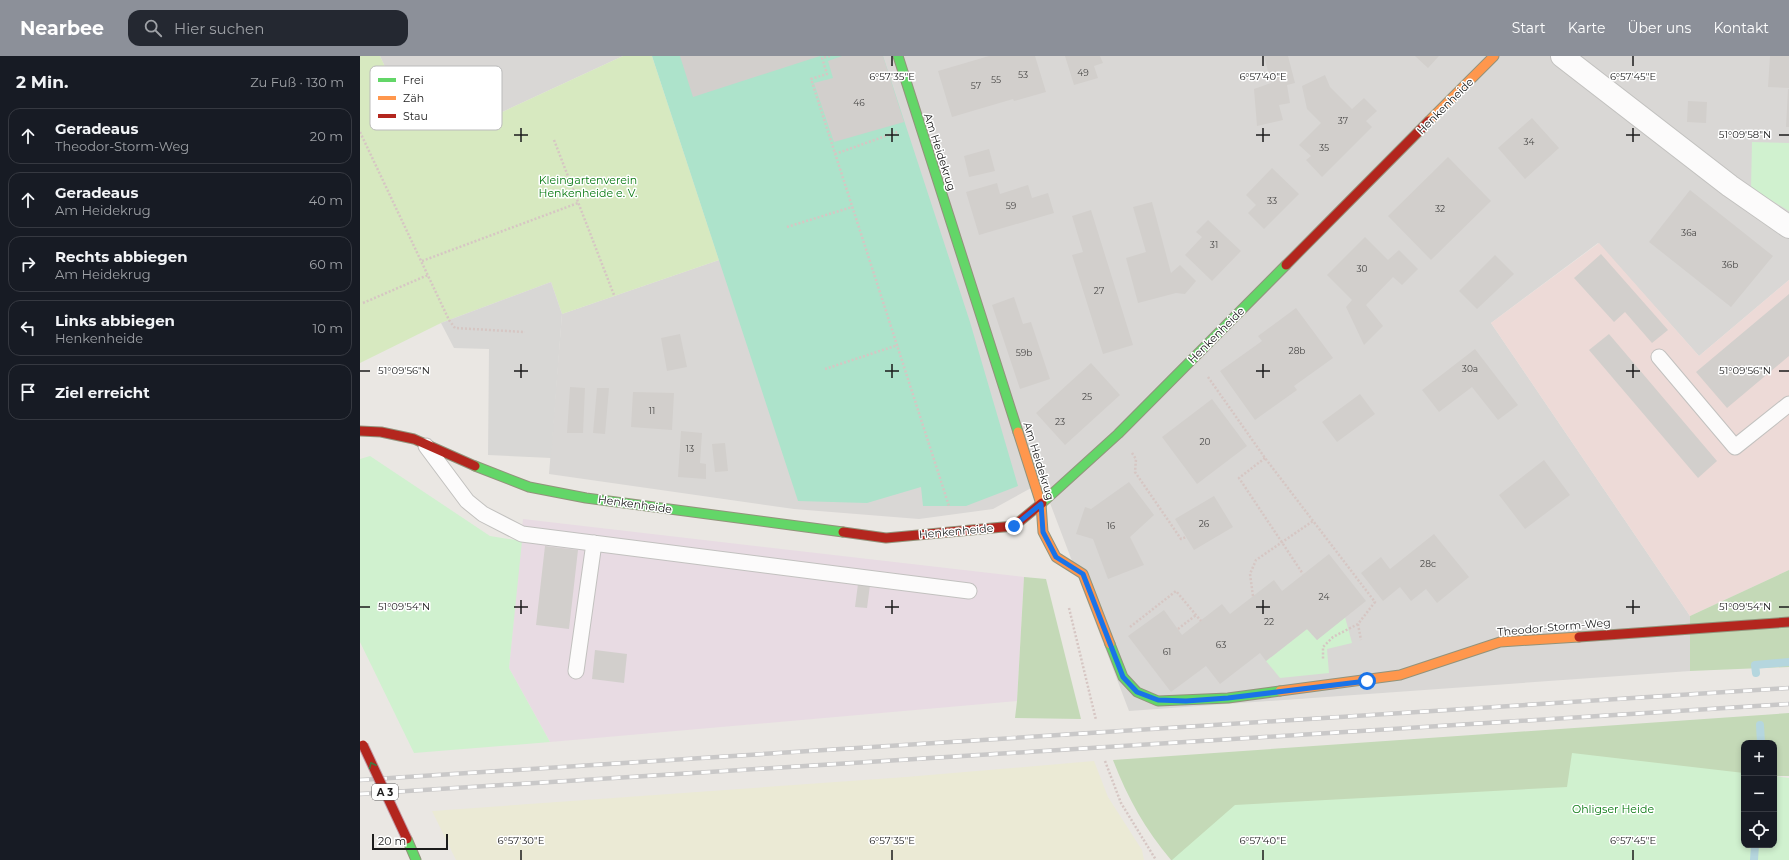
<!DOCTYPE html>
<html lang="de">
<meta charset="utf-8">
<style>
:root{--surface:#171b24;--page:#242831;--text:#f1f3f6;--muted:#9ea1a6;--line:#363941;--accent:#8c9099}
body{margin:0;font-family:Montserrat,sans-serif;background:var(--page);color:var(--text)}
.controls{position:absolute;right:12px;bottom:12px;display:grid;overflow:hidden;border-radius:8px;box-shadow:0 2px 6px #0003}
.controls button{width:36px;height:36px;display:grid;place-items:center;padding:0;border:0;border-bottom:1px solid var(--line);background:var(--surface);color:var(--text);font:20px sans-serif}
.scale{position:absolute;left:12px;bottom:10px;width:76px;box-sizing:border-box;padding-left:4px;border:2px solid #1b1b1b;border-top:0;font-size:11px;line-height:14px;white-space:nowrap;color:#1b1b1b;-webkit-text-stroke:3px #fff;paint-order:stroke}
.stop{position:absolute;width:12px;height:12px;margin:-9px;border:3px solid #1a73e8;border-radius:50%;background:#fff}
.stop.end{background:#1a73e8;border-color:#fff;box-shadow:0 1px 4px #0008}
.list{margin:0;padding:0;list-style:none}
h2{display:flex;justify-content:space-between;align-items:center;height:52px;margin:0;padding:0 16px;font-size:17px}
h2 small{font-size:13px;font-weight:400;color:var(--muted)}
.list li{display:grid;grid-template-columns:26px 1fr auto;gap:12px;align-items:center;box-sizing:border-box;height:56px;margin:0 8px 8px;padding:0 8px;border:1px solid var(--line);border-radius:12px}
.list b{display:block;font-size:15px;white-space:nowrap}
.list p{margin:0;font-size:13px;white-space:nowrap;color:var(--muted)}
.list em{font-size:13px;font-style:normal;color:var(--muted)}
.icon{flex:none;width:22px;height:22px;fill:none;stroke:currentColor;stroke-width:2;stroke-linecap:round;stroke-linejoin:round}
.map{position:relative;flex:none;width:1429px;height:804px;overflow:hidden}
header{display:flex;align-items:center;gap:24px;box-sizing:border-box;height:56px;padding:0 20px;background:var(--accent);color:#fff}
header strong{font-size:19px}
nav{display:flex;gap:22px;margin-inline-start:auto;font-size:14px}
.search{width:280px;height:36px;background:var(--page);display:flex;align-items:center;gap:10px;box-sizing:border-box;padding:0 14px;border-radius:12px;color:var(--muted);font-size:15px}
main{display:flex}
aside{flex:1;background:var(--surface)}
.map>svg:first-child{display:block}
</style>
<header>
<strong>Nearbee</strong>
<div class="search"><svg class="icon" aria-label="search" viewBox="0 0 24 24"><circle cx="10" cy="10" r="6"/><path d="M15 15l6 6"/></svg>Hier suchen</div>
<nav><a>Start</a><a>Karte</a><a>Über uns</a><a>Kontakt</a></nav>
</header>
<main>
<aside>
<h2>2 Min.<small>Zu Fuß · 130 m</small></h2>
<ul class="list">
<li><svg class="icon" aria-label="ahead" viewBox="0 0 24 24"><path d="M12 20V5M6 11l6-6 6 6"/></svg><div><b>Geradeaus</b><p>Theodor-Storm-Weg</p></div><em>20 m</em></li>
<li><svg class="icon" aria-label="ahead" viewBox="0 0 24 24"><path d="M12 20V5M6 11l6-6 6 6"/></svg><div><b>Geradeaus</b><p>Am Heidekrug</p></div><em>40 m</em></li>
<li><svg class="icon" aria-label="right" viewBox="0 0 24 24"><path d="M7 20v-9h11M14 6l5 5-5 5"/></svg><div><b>Rechts abbiegen</b><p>Am Heidekrug</p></div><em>60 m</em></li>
<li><svg class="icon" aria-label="left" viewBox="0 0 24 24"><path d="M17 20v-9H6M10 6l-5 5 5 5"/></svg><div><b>Links abbiegen</b><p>Henkenheide</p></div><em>10 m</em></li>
<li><svg class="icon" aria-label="arrive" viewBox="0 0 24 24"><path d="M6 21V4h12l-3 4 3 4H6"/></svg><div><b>Ziel erreicht</b></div></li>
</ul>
</aside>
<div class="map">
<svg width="1429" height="804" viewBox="0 0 1429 804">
<rect width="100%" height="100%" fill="#eae7e3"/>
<path fill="#d9d7d5" d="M 20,0 L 263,0 L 110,71 L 36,35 Z
M 293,0 L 1429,0 L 1429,224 L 1339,300 L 1238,187 L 1131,267 L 1330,560 L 1330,615 L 769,655 L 682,426 L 633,453 L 559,463 L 434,453 L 189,418 L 202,258 L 359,204 Z"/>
<path fill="#eddad7" d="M 1239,187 L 1339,300 L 1429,224 L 1429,514 L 1330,560 L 1131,267 Z"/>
<path fill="#e8dbe3" d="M 163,463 L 664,521 L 657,645 L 190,686 L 149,612 Z"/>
<path fill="#ebead5" d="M 734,705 L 748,741 L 782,794 L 784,804 L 96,804 L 72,755 L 546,721 Z"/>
<path fill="#d7e9c0" d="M 0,0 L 20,0 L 36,35 L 110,71 L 263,0 L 292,0 L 359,204 L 202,258 L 191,226 L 81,267 L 0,307 Z"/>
<path fill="#c4d9b7" d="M 1429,514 L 1429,611 L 1330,615 L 1330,560 Z
M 664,521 L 686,523 L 721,663 L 655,662 L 657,645 Z
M 1429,657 L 1429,720 L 1414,720 L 1414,687 L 1384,687 L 1384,719 L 1187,751 L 828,804 L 811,804 C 785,773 767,741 753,704 Z"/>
<path fill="#d0f1cf" d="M 1392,86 L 1429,87 L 1429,155 L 1391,132 Z
M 10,400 L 130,480 L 162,485 L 149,612 L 190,686 L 54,697 L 0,586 L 0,403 Z
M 985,561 L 992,587 L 967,593 L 969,617 L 920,622 L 906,605 L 947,573 L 957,584 Z
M 1212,697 L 1384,717 L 1384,789 L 1414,789 L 1414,720 L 1429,722 L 1429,804 L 812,804 L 875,749 L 1207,731 Z"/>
<path fill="#ade3cb" d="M 292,0 L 523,0 L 610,266 L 658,430 L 606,450 L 563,450 L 561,431 L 507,447 L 438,445 Z"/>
<path fill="#d8d7d5" d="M 191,226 L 202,258 L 191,402 L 128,399 L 129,293 L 94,292 L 81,267 Z"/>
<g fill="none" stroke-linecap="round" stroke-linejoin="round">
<path stroke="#b5d6de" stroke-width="8" d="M 1396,617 L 1395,609 L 1429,606
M 1400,669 L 1401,687
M 1394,804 L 1395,789"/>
</g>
<path fill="#d2cfcc" d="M 320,0 L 460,0 L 333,41 Z
M 482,0 L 523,0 L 544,66 L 474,86 L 454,27 L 473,22 L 468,5 Z
M 629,0 L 675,0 L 686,36 L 654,45 L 653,43 L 592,61 L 578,15 Z
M 705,0 L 740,0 L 743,7 L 734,10 L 738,22 L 714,29 Z
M 904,0 L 928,0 L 935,27 L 927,29 L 930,47 L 919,49 L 923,64 L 897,70 L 894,33 L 911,27 Z
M 1055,0 L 1079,0 L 1068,12 Z
M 1410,0 L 1429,0 L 1429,32 L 1408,31 Z
M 965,19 L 970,31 L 992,53 L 1004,42 L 1017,55 L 1006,65 L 1012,71 L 962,121 L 946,104 L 951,100 L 939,89 L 961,67 L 947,53 L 942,30 Z
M 1428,33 L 1429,33 L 1429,71 L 1426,71 Z
M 1328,45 L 1347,46 L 1346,67 L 1327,66 Z
M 1172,62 L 1199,92 L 1165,123 L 1138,92 Z
M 629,93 L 635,115 L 609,121 L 604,100 Z
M 1088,101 L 1131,145 L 1071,204 L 1028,160 Z
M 912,112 L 939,138 L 904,173 L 888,157 L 896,149 L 886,139 Z
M 637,127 L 640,138 L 668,129 L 672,142 L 688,137 L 694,157 L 619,179 L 606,136 Z
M 1330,134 L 1413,200 L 1371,251 L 1289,186 Z
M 792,146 L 811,217 L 820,209 L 836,225 L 825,238 L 816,237 L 778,247 L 766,202 L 786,196 L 773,151 Z
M 731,154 L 773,289 L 743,298 L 712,199 L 723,196 L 712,160 Z
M 848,164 L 881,195 L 852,225 L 825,199 L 842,181 L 836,176 Z
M 1005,181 L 1028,204 L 1039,194 L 1058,213 L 1042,229 L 1033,221 L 1006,249 L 1023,270 L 1004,289 L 986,251 L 992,244 L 967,219 Z
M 1241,198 L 1308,274 L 1292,287 L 1265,256 L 1254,266 L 1214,222 Z
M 1135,199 L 1154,218 L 1117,253 L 1099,235 Z
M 1429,238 L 1429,300 L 1367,352 L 1336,316 Z
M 654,241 L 663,268 L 671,266 L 690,323 L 660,333 L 632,249 Z
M 936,252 L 973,302 L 934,330 L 937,334 L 895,364 L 860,315 L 902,285 L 898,280 Z
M 320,278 L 327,311 L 307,315 L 301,282 Z
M 1249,278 L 1357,405 L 1338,422 L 1229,294 Z
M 1115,293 L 1158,349 L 1138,364 L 1112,331 L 1079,356 L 1062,334 Z
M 731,307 L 760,339 L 705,389 L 676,357 Z
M 210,331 L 225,332 L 223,377 L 207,377 Z
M 237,332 L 249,332 L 245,378 L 233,377 Z
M 273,336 L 314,337 L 312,374 L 271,371 Z
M 1000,338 L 1015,358 L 977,386 L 962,366 Z
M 852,343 L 887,390 L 837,428 L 802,381 Z
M 321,375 L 342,377 L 340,407 L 346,408 L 346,423 L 318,421 Z
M 365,387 L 368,415 L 355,416 L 352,388 Z
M 1184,404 L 1210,439 L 1165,473 L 1139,439 Z
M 769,426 L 794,459 L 770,481 L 784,509 L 748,523 L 733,483 L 716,478 L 725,451 L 731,453 Z
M 854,440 L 873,471 L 834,494 L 815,463 Z
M 1074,478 L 1109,521 L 1077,547 L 1066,533 L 1051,545 L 1040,531 L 1023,545 L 1001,517 L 1021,501 L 1030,513 Z
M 185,490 L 218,494 L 209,573 L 176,569 Z
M 969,498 L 1006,545 L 957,584 L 947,573 L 906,605 L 900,597 L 860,628 L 846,610 L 811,636 L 768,580 L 804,554 L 822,579 L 862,548 L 870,558 L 914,524 L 922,535 Z
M 498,528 L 510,529 L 507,552 L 495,551 Z
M 235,594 L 267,598 L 264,627 L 232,623 Z"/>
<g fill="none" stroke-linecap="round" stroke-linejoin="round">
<defs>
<path id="lane" d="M 1299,301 L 1375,391 L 1429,348
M 66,390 L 107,445 L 123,458 L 162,478 L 609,535
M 216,615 L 234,487"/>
<path id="street" d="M 1202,0 L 1370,130 L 1429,171"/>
<path id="fast" d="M 538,0 L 658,376
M 115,410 L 169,431 L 226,442 L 483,476
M 682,447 L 758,378 L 926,209
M 750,588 L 763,621 L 777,636 L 798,645 L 868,642 L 920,635
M 47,783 L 56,804"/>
<path id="slow" d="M 1069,65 L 1134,0
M 658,376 L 681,448 L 683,476 L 696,501 L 723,518 L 750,588
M 920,635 L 1040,619 L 1140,586 L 1219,581"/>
<path id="jam" d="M 926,209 L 1069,65
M 0,375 L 21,376 L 54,383 L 115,410
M 483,476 L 526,482 L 654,470 L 682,447
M 1219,581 L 1429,566"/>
</defs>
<use href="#lane" stroke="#c2c1bf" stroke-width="17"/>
<use href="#street" stroke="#c2c1bf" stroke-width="24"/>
<use href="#fast" stroke="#92937b" stroke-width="11"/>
<use href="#slow" stroke="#92937b" stroke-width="11"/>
<use href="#jam" stroke="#92937b" stroke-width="11"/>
<path stroke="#d6c6c3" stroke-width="2.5" stroke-dasharray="2 2" stroke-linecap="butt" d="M 470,0 L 462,2 L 467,18 L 451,23 L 589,450
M 0,76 L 89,264 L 95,272 L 165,276
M 194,84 L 254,239
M 475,98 L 537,76
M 427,171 L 492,151
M 62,205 L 218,147
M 3,247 L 68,219
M 465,313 L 538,289
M 848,321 L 905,402 L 1015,546 L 998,568 L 973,581 L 963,591 L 963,604
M 772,397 L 776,403 L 775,416 L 821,483 L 826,481
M 905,402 L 879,422 L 943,518
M 893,540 L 890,518 L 896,504 L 953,465
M 709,552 L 736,664
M 998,568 L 1001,584
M 770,571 L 816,535 L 841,565
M 818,573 L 836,559
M 745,705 L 761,747 L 796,804"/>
<use href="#lane" stroke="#fcfbfb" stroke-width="15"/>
<use href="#street" stroke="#fcfbfb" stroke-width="22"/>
<use href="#fast" stroke="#63d668" stroke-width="9"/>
<use href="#slow" stroke="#ff974d" stroke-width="9"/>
<use href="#jam" stroke="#b3261e" stroke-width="9"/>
<defs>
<path id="rail" d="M 0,724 L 1429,632
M 0,738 L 1429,648"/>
</defs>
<use href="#rail" stroke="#c9c8c8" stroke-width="4.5"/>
<use href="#rail" stroke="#fff" stroke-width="3" stroke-dasharray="9" stroke-linecap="butt"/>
<defs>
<path id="jam-bridge" d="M 3,689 L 47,783"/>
</defs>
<use href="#jam-bridge" stroke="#c09aa5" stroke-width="11" stroke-linecap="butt"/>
<use href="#jam-bridge" stroke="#b3261e" stroke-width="9"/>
</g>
<defs><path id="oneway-chevron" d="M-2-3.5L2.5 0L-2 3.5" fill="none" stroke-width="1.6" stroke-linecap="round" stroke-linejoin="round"/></defs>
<use stroke="#3f7842" href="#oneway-chevron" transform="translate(12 709) rotate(-115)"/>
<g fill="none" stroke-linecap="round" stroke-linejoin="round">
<path stroke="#1a73e8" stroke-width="5" d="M 654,470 L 681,448 L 683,476 L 696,501 L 723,518 L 763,621 L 777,636 L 798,644 L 826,645 L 868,642 L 1007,625"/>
</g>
<path fill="none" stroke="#1b1b1b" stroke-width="1.5" d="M 532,0 L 532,10M 903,0 L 903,10M 1273,0 L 1273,10M 161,72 L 161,86M 532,72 L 532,86M 903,72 L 903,86M 1273,72 L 1273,86M 154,79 L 168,79M 525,79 L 539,79M 896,79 L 910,79M 1266,79 L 1280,79M 1419,79 L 1429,79M 161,308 L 161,322M 532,308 L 532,322M 903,308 L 903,322M 1273,308 L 1273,322M 0,315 L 10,315M 154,315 L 168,315M 525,315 L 539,315M 896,315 L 910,315M 1266,315 L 1280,315M 1419,315 L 1429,315M 161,544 L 161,558M 532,544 L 532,558M 903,544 L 903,558M 1273,544 L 1273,558M 0,551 L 10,551M 154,551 L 168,551M 525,551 L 539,551M 896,551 L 910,551M 1266,551 L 1280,551M 1419,551 L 1429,551M 161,794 L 161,804M 532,794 L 532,804M 903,794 L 903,804M 1273,794 L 1273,804"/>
<g text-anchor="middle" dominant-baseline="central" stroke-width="3" stroke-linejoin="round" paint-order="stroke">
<g font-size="9" fill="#494847">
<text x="723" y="16">49</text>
<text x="663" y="18">53</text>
<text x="636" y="23">55</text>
<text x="616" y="29">57</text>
<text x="499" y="46">46</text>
<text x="983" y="64">37</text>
<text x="1169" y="85">34</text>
<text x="964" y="91">35</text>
<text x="912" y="144">33</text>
<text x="651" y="149">59</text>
<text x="1080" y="152">32</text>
<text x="1329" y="176">36a</text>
<text x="854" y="188">31</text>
<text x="1370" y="208">36b</text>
<text x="1002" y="212">30</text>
<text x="739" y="234">27</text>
<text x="937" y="294">28b</text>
<text x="664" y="296">59b</text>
<text x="1110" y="312">30a</text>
<text x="727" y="340">25</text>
<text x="292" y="354">11</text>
<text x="700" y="365">23</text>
<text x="845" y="385">20</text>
<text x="330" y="392">13</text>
<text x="844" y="467">26</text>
<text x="751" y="469">16</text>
<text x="1068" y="507">28c</text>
<text x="964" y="540">24</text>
<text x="909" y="565">22</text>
<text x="861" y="588">63</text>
<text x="807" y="595">61</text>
</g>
<rect fill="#fff" stroke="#5f5f5f" stroke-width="1" x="12" y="728" width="26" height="16" rx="3"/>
<g font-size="10" font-weight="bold" fill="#1b1b1b">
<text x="25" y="736">A 3</text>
</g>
<g font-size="11" fill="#1b1b1b" stroke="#fff">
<text transform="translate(1085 50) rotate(-45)">Henkenheide</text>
<text transform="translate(580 96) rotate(72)">Am Heidekrug</text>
<text transform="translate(856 279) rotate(-45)">Henkenheide</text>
<text transform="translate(679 405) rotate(73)">Am Heidekrug</text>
<text transform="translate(275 448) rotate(8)">Henkenheide</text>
<text transform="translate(596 475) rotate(-5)">Henkenheide</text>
<text transform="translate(1194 571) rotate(-5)">Theodor-Storm-Weg</text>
</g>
<g font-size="11" fill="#087911" stroke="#fff">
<text x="228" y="124">Kleingartenverein<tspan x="228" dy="13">Henkenheide e. V.</tspan></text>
<text x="1253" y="753">Ohligser Heide</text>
</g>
</g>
<rect x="10" y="10" width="132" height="64" rx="6" fill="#fff" stroke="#bbb" stroke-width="1"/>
<rect x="18" y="22" width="18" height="4" fill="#63d668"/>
<rect x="18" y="40" width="18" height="4" fill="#ff974d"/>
<rect x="18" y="58" width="18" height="4" fill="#b3261e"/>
<g font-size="11" fill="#1b1b1b">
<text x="43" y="28">Frei</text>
<text x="43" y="46">Zäh</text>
<text x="43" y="64">Stau</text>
</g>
<g font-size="10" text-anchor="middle" fill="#1b1b1b" stroke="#fff" stroke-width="3" stroke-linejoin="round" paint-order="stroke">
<text x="532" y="24">6°57'35"E</text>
<text x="903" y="24">6°57'40"E</text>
<text x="1273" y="24">6°57'45"E</text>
<text x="1385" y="82">51°09'58"N</text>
<text x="44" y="318">51°09'56"N</text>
<text x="1385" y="318">51°09'56"N</text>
<text x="44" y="554">51°09'54"N</text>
<text x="1385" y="554">51°09'54"N</text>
<text x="161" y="788">6°57'30"E</text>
<text x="532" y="788">6°57'35"E</text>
<text x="903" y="788">6°57'40"E</text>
<text x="1273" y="788">6°57'45"E</text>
</g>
</svg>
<div class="controls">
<button>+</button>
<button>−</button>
<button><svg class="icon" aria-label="locate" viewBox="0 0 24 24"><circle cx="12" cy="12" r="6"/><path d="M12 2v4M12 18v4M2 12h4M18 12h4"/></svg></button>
</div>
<div class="scale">20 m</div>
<div class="stop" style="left:1007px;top:625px"></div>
<div class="stop end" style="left:654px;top:470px"></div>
</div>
</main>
